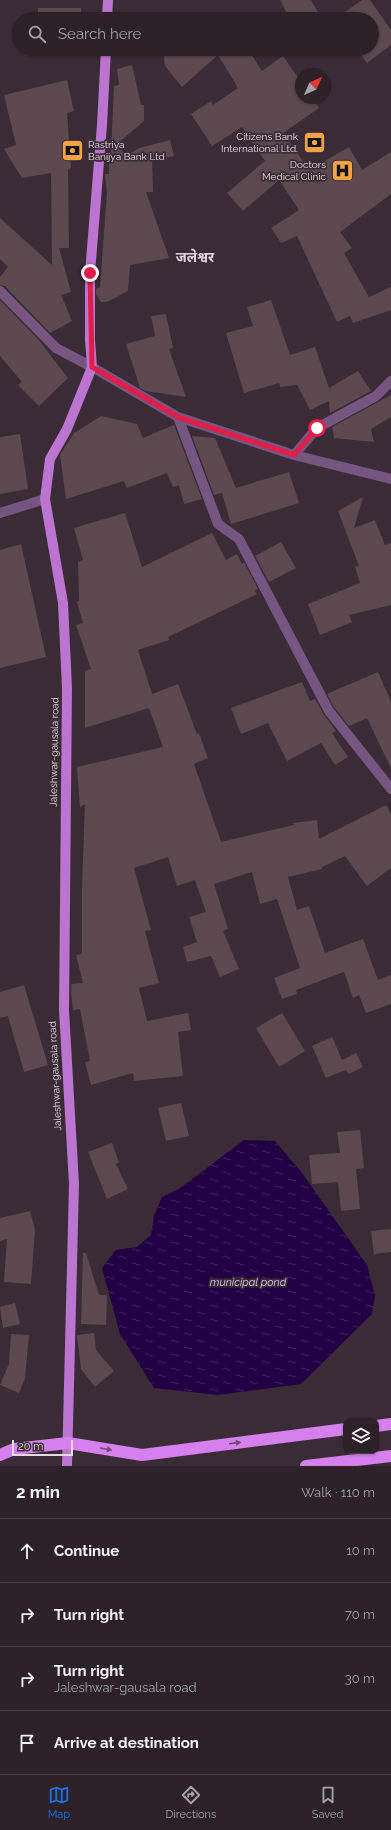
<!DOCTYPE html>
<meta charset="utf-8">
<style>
:root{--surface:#2c2029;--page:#382d35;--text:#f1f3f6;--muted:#a6a3a8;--line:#483e46;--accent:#1a73e8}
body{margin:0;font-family:Raleway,"Noto Sans Devanagari",sans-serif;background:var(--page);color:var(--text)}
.controls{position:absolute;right:12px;bottom:12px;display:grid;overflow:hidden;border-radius:8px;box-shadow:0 1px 3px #0004}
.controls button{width:36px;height:36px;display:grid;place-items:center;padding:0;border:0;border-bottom:1px solid var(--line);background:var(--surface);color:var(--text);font:20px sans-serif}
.compass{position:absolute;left:295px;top:68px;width:36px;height:36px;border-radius:50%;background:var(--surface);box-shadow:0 1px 3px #0004;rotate:45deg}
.scale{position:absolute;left:12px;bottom:10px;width:61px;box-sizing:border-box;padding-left:4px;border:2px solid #e5dbe2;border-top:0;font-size:11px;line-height:14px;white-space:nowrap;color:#e5dbe2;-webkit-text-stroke:3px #3b2b37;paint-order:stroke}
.stop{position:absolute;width:12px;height:12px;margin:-9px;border:3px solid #e11d48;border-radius:50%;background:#fff}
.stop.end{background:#e11d48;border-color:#fff;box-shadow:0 1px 4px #0008}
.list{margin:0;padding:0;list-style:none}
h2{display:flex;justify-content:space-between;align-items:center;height:52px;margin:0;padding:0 16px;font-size:17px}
h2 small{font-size:13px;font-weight:400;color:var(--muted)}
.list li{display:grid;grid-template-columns:26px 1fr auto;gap:12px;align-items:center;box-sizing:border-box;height:64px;padding:0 16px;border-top:1px solid var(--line)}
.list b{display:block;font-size:15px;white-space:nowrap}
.list p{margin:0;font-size:13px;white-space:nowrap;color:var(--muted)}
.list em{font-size:13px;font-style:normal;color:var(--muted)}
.icon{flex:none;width:22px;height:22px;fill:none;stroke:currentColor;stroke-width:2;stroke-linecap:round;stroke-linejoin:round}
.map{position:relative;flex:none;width:391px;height:1466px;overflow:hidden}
.search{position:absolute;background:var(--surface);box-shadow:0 1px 3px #0004;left:12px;right:12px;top:12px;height:44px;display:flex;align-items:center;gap:10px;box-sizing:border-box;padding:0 14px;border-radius:22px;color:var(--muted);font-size:15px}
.sheet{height:308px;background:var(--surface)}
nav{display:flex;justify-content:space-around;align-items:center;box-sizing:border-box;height:56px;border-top:1px solid var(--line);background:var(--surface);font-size:11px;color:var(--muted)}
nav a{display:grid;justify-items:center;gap:2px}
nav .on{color:var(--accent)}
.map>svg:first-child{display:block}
</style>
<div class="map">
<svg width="391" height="1466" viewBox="0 0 391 1466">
<defs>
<pattern id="water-ripples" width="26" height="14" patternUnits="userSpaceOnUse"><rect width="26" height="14" fill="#220043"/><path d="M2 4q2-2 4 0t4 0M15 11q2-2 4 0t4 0" fill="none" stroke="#42255e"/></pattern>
</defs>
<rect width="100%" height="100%" fill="#3b2b37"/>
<path fill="url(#water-ripples)" d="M 244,1140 L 275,1141 L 302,1173 L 367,1265 L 375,1296 L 372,1314 L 301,1384 L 218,1395 L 154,1388 L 120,1334 L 102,1268 L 116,1250 L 137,1247 L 151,1235 L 154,1216 L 162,1197 L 179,1189 Z"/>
<path fill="#5c484f" d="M 280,0 L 311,0 L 322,19 L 290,19 Z
M 362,0 L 370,0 L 391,30 L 391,45 L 367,63 L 357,49 L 372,49 L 372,19 L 335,19 Z
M 38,8 L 81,8 L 81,19 L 38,19 Z
M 38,49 L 81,49 L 81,52 L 38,51 Z
M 163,49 L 248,49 L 262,71 L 283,56 L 301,82 L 301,98 L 312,98 L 319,108 L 283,133 L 309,170 L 349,147 L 362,170 L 391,152 L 391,194 L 340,232 L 352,248 L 344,253 L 369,297 L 391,287 L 391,310 L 353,323 L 350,316 L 337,322 L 297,236 L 281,243 L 271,228 L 299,210 L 279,180 L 243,211 L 227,193 L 265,161 L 242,127 L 212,146 L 191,114 L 211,101 L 213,105 L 238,88 L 218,55 L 182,87 L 165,66 Z
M 132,65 L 141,105 L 144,105 L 144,121 L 117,144 L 126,156 L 139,148 L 170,140 L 174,156 L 152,161 L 153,192 L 146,192 L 169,258 L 130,265 L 128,291 L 107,302 L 101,302 L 96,294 L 96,289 L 100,287 L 107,193 L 105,174 L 109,174 L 109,153 L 111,153 L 114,86 L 119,85 L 117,69 Z
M 67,80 L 74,111 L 67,113 L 71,168 L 68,169 L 69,248 L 59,248 L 71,292 L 61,295 L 72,321 L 50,333 L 5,286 L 0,285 L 0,277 L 8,267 L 0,259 L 0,218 L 52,265 L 51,173 L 22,178 L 4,149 L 16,145 L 4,95 Z
M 0,300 L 38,339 L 68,378 L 39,406 L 18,385 L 22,382 L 0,356 Z
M 271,300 L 290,355 L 315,347 L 329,388 L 358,371 L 371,391 L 330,413 L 329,401 L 310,410 L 297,385 L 280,387 L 279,383 L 244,393 L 226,333 L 253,326 L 247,307 Z
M 166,314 L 173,348 L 169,349 L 186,397 L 146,391 L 140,388 L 126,344 L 155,336 L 151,316 Z
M 391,395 L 391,417 L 371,429 L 374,442 L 334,438 L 332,427 Z
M 101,416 L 137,424 L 143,438 L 174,425 L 202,499 L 184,504 L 179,485 L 173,487 L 167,473 L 127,488 L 124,481 L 66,499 L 60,455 L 74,433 Z
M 20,434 L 28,489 L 0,494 L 0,437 Z
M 192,436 L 215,438 L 236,488 L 289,472 L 299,503 L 231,524 L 222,493 L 214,495 Z
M 363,497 L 354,528 L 375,520 L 385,545 L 391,543 L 391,605 L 349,615 L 352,622 L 320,635 L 308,604 L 360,583 L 355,567 L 359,566 L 338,511 Z
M 125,513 L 142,567 L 212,533 L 226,560 L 237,554 L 242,564 L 244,562 L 258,589 L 255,590 L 257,594 L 168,637 L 169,640 L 138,650 L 152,694 L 178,684 L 197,734 L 199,733 L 208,758 L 194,764 L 221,842 L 294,825 L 293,823 L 317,820 L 319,839 L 386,805 L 391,814 L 391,868 L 367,886 L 345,856 L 322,867 L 322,869 L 288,877 L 297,910 L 309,906 L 325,953 L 363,939 L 378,980 L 391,975 L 391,1004 L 366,1013 L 359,995 L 353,998 L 344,972 L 296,990 L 297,994 L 282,999 L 274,978 L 300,968 L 277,899 L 260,904 L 252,872 L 214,884 L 228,929 L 223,931 L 239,969 L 220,977 L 211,956 L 187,962 L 183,947 L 197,942 L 189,917 L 206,912 L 195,880 L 177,886 L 168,857 L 134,868 L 151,930 L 145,931 L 159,983 L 139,988 L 147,1021 L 188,1013 L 191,1030 L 178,1032 L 183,1076 L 134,1081 L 133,1073 L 91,1085 L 85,1062 L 90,1061 L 80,1009 L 73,1010 L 71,993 L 71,984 L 83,983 L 76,955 L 82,954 L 82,885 L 85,804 L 80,807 L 77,767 L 163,747 L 149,708 L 85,728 L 85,671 L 91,669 L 76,625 L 83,623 L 77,602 L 79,601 L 78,562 L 83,560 L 74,528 Z
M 281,542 L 296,568 L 269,582 L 255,556 Z
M 21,544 L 46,657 L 0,668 L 0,550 Z
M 378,672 L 391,702 L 391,768 L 367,718 L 349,726 L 334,707 L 327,694 Z
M 302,682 L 310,701 L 315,699 L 324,715 L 336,731 L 332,733 L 348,757 L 335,765 L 321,743 L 287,761 L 268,723 L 241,734 L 231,708 Z
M 24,985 L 48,1065 L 24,1072 L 8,1016 L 0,1018 L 0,992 Z
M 282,1013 L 305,1051 L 279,1067 L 256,1028 Z
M 332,1037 L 342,1060 L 356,1053 L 363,1067 L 349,1074 L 345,1069 L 346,1070 L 326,1078 L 312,1046 Z
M 181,1103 L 189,1136 L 166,1141 L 158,1108 Z
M 360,1130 L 364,1168 L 356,1169 L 360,1209 L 341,1211 L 338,1182 L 312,1184 L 309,1155 L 340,1153 L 337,1132 Z
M 112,1143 L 119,1162 L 116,1164 L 128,1189 L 107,1199 L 88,1152 Z
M 30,1211 L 35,1230 L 31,1284 L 4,1282 L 7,1239 L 0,1241 L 0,1218 Z
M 391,1229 L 391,1252 L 374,1254 L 371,1231 Z
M 83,1253 L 86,1253 L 99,1295 L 107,1295 L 106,1325 L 81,1324 Z
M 15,1303 L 20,1324 L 3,1328 L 0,1307 Z
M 94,1333 L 96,1350 L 114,1371 L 95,1387 L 81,1369 L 77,1335 Z
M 11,1334 L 29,1335 L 25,1378 L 19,1393 L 0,1385 L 9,1364 Z"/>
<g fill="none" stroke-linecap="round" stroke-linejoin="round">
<path stroke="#775581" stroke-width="10" d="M 0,291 L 56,348 L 92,367 L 178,417 L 294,455 L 391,479
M 178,417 L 218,524 L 239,539 L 329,711 L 391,789
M 294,455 L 317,428 L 376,396 L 391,381
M 0,513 L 45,499"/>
<path stroke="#bb74cf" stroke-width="10" d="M 107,19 L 108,0
M 67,1466 L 74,1184 L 64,1010 L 67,688 L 63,603 L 45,499 L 50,459 L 67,429 L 92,367 L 90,340 L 90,273 L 102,125 L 106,49"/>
<path stroke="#d680ee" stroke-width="12" d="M 376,1426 L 391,1424
M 0,1455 L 14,1449 L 68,1443 L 142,1455 L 346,1429
M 306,1466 L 391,1456"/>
</g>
<defs><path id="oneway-solid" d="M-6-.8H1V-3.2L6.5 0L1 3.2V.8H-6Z"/></defs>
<g fill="#714977">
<use href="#oneway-solid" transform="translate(235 1443) rotate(-7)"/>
<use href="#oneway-solid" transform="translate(106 1449) rotate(10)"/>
</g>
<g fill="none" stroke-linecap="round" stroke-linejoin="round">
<path stroke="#e11d48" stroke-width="5" d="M 90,273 L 92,367 L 178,417 L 294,455 L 317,428"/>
</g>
<defs>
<symbol id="bank-square" viewBox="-11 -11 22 22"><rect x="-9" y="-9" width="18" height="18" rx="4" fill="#f4a344" stroke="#3b2b37"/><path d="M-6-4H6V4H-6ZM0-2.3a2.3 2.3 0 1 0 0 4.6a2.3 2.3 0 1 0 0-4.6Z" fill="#111"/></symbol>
<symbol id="hospital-square" viewBox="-11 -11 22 22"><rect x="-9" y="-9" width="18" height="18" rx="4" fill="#f4a344" stroke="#3b2b37"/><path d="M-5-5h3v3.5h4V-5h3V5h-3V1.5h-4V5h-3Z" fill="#111"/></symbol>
</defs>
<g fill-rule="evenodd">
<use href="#bank-square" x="302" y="130" width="25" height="25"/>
<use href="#bank-square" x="60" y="138" width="25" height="25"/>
<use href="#hospital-square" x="330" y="158" width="25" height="25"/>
</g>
<g text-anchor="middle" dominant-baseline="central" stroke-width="3.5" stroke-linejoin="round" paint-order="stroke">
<g font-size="10" fill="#e5dbe2" stroke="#3b2b37" text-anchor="end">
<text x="298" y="136">Citizens Bank<tspan x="298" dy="12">International Ltd.</tspan></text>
<text x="88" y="144" text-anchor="start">Rastriya<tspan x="88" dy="12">Banijya Bank Ltd</tspan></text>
<text x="326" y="164">Doctors<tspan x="326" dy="12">Medical Clinic</tspan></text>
</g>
<g font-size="10" fill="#e5dbe2" stroke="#3b2b37">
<text transform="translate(54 752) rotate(-89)">Jaleshwar-gausala road</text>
<text transform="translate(55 1076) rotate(-93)">Jaleshwar-gausala road</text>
</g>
<g font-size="11" font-style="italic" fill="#d8caf4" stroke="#3b2b37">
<text x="248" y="1282">municipal pond</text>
</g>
<g font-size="14" font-weight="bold" fill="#e3cfdd" stroke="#3b2b37">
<text x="195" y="257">जलेश्वर</text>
</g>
</g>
</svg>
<div class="controls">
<button><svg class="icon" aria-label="layers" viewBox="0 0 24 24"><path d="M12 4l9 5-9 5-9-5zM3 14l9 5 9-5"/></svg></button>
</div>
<svg class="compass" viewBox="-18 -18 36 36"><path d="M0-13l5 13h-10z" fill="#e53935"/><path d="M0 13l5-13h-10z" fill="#a6a3a8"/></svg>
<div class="scale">20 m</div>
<div class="stop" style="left:317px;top:428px"></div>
<div class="stop end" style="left:90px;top:273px"></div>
<div class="search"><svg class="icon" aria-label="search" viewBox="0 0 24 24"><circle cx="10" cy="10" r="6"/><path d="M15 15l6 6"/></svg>Search here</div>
</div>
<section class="sheet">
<h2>2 min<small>Walk · 110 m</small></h2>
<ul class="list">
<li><svg class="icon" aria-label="ahead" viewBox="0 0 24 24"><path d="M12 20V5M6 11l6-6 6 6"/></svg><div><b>Continue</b></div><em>10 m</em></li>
<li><svg class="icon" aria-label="right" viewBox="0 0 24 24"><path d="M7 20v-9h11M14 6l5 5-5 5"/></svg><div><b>Turn right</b></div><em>70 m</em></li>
<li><svg class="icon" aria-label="right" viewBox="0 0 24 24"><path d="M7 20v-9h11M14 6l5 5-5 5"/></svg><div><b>Turn right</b><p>Jaleshwar-gausala road</p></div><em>30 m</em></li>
<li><svg class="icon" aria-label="arrive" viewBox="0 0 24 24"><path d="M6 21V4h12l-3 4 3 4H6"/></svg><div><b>Arrive at destination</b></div></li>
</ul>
</section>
<nav>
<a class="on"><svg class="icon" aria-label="map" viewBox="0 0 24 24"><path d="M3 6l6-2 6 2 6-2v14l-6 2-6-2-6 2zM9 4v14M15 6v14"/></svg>Map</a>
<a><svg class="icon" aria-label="directions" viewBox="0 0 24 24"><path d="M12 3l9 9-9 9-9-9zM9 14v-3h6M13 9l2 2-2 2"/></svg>Directions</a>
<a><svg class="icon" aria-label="saved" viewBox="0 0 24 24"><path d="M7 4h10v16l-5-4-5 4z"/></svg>Saved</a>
</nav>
